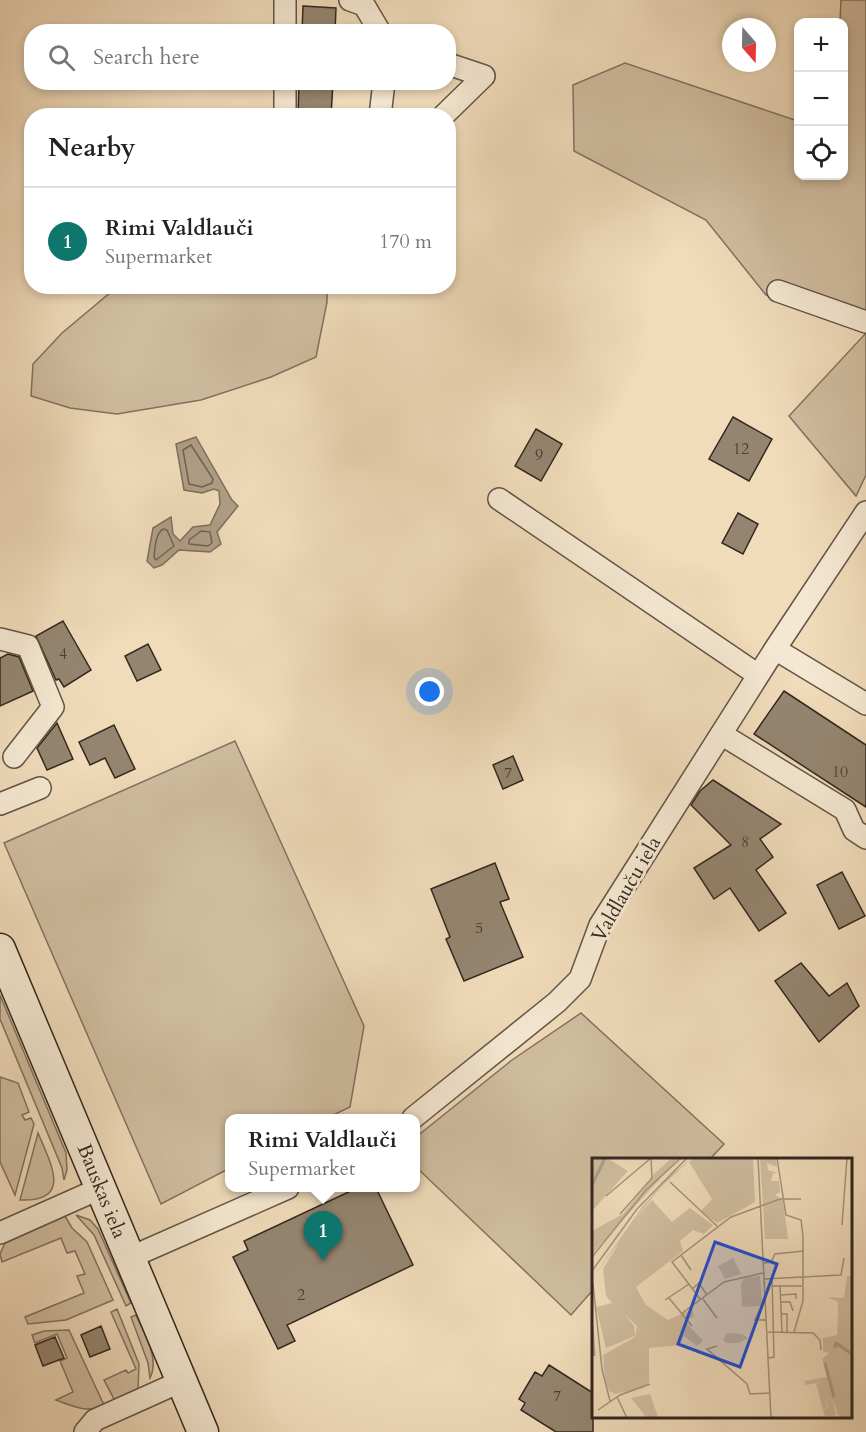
<!DOCTYPE html>
<meta charset="utf-8">
<style>
:root{--surface:#fff;--page:#f6f6f6;--text:#222;--muted:#767676;--line:#e0e0e0;--accent:#0f766e}
body{margin:0;font-family:Cardo,serif;background:var(--page);color:var(--text)}
.controls{position:absolute;right:18px;top:18px;display:grid;overflow:hidden;border-radius:12px;box-shadow:0 3px 9px #0003}
.controls button{width:54px;height:54px;display:grid;place-items:center;padding:0;border:0;border-bottom:2px solid var(--line);background:var(--surface);color:var(--text);font:30px sans-serif}
.compass{position:absolute;left:722px;top:18px;width:54px;height:54px;border-radius:50%;background:var(--surface);box-shadow:0 3px 9px #0003;rotate:160deg}
.you{position:absolute;left:430px;top:692px;width:21px;height:21px;margin:-15px;border:4px solid #fff;border-radius:50%;background:#1a73e8;box-shadow:0 0 0 9px #1a73e833}
.badge{display:grid;place-items:center;width:39px;height:39px;border-radius:50%;background:var(--accent);color:#fff;font-size:20px;font-weight:700}
.pin{position:absolute;translate:-50% -50px;filter:drop-shadow(0 2px 3px #0008)}
.pin::after{content:'';position:absolute;top:32px;width:21px;height:18px;background:inherit;clip-path:polygon(0 0,100% 0,50% 100%)}
.popup{position:absolute;left:225px;top:1114px;width:195px;height:78px;box-sizing:border-box;display:grid;place-content:center;border-radius:12px;background:var(--surface);filter:drop-shadow(0 2px 4px #0005);font-size:20px;white-space:nowrap;color:var(--muted)}
.popup b{font-size:22px;color:var(--text)}
.popup::after{content:'';position:absolute;left:50%;top:100%;margin-left:-12px;border:12px solid transparent;border-top-color:var(--surface)}
.list{margin:0;padding:0;list-style:none}
h2{display:flex;justify-content:space-between;align-items:center;height:78px;margin:0;padding:0 24px;font-size:26px}
h2 small{font-size:20px;font-weight:400;color:var(--muted)}
.list li{display:grid;grid-template-columns:39px 1fr auto;gap:18px;align-items:center;box-sizing:border-box;height:108px;padding:0 24px;border-top:2px solid var(--line)}
.list b{display:block;font-size:22px;white-space:nowrap}
.list p{margin:0;font-size:20px;white-space:nowrap;color:var(--muted)}
.list em{font-size:20px;font-style:normal;color:var(--muted)}
.icon{flex:none;width:33px;height:33px;fill:none;stroke:currentColor;stroke-width:2;stroke-linecap:round;stroke-linejoin:round}
.map{position:relative;flex:none;width:866px;height:1432px;overflow:hidden}
.search{position:absolute;background:var(--surface);box-shadow:0 3px 9px #0003;left:24px;top:24px;width:432px;height:66px;display:flex;align-items:center;gap:15px;box-sizing:border-box;padding:0 21px;border-radius:24px;color:var(--muted);font-size:22px}
.panel{position:absolute;background:var(--surface);box-shadow:0 3px 9px #0003;left:24px;top:108px;width:432px;height:186px;border-radius:24px}
.map>svg:first-child{display:block}
</style>
<div class="map">
<svg width="866" height="1432" viewBox="0 0 866 1432">
<rect width="100%" height="100%" fill="#f0dbba"/>
<filter id="stains"><feTurbulence type="fractalNoise" baseFrequency=".00333" numOctaves="4"/><feColorMatrix values="0 0 0 0 .2 0 0 0 0 .09 0 0 0 0 .02 0 0 0 .5 -.17"/></filter>
<radialGradient id="worn" r=".72"><stop offset=".6" stop-color="#630" stop-opacity="0"/><stop offset="1" stop-color="#630" stop-opacity=".3"/></radialGradient>
<path fill="#d0bda0" stroke="#817260" stroke-width="1.5" d="M 841,0 L 866,0 L 866,312 L 766,295 L 706,220 L 574,151 L 573,85 L 625,63 L 798,121 L 798,176 L 844,176 L 844,22 L 840,22 Z
M 117,287 L 327,287 L 327,302 L 316,357 L 271,377 L 201,400 L 117,414 L 70,408 L 31,396 L 33,364 L 62,333 Z
M 866,333 L 866,475 L 856,496 L 789,416 Z
M 235,741 L 364,1026 L 350,1107 L 327,1118 L 230,1118 L 230,1168 L 161,1204 L 4,843 Z
M 0,995 L 66,1153 L 67,1170 L 64,1180 L 62,1168 L 0,1019 Z
M 581,1013 L 724,1144 L 710,1159 L 593,1159 L 593,1290 L 571,1315 L 416,1167 L 416,1137 L 512,1060 Z
M 0,1077 L 18,1083 L 29,1112 L 22,1115 L 25,1120 L 31,1118 L 34,1124 L 15,1195 L 0,1162 Z
M 38,1133 C 51,1164 73,1202 20,1200 Z
M 76,1215 L 90,1220 L 98,1229 L 131,1303 L 126,1306 L 94,1235 Z
M 65,1216 L 72,1228 L 87,1242 L 113,1300 L 66,1320 L 28,1324 L 25,1317 L 84,1293 L 77,1276 L 85,1274 L 75,1251 L 67,1253 L 61,1238 L 2,1262 L 0,1254 L 5,1243 Z
M 117,1309 L 139,1364 L 138,1390 L 115,1401 L 104,1380 L 126,1370 L 128,1373 L 136,1369 L 111,1312 Z
M 136,1315 C 144,1334 160,1358 150,1378 L 148,1363 L 131,1317 Z
M 69,1330 L 104,1405 C 87,1414 73,1406 56,1400 L 73,1392 L 60,1361 L 67,1358 L 57,1334 L 35,1343 L 32,1335 L 44,1331 Z"/>
<path fill="#af9e86" stroke="#7d6f5d" stroke-width="1.5" d="M 196,437 L 232,500 L 238,506 L 217,532 L 221,544 L 210,552 L 179,550 L 162,565 L 154,568 L 147,561 L 153,528 L 171,517 L 173,534 L 180,541 L 193,527 L 210,525 L 220,504 L 219,491 L 214,489 L 202,493 L 184,490 L 176,444 Z"/>
<g fill="none" stroke-linecap="round" stroke-linejoin="round">
<path stroke="#706353" stroke-width="1.5" d="M 191,445 L 213,479 L 212,483 L 202,487 L 189,484 L 183,450 Z
M 163,529 L 167,530 L 174,546 L 156,560 L 154,557 C 155,549 155,534 163,529 Z
M 201,531 L 210,532 L 212,543 L 208,546 L 189,544 L 189,540 Z"/>
</g>
<path fill="#958570" stroke="#322820" stroke-width="1.5" d="M 303,6 L 336,8 L 335,32 L 302,32 Z
M 299,82 L 333,82 L 331,116 L 298,116 Z
M 733,417 L 772,439 L 749,481 L 709,459 Z
M 536,429 L 562,444 L 541,481 L 515,466 Z
M 738,513 L 758,524 L 743,554 L 722,543 Z
M 63,621 L 91,670 L 64,687 L 59,679 L 56,680 L 36,636 Z
M 148,644 L 161,670 L 137,681 L 125,656 Z
M 8,654 L 19,657 L 33,691 L 0,706 L 0,658 Z
M 784,691 L 866,745 L 866,807 L 754,734 Z
M 57,723 L 73,759 L 47,770 L 37,748 Z
M 114,725 L 135,769 L 115,778 L 105,758 L 90,765 L 79,742 Z
M 513,756 L 523,780 L 503,789 L 493,765 Z
M 713,780 L 781,824 L 760,839 L 773,857 L 756,870 L 786,913 L 759,931 L 730,888 L 714,899 L 694,868 L 731,845 L 691,805 L 700,791 Z
M 495,863 L 509,899 L 500,902 L 523,957 L 464,981 L 446,939 L 450,937 L 431,889 Z
M 842,872 L 865,916 L 839,929 L 817,885 Z
M 801,963 L 829,996 L 847,983 L 859,1006 L 819,1042 L 775,981 Z
M 357,1188 L 376,1188 L 413,1265 L 287,1325 L 295,1341 L 278,1349 L 233,1257 L 248,1250 L 244,1241 Z
M 101,1326 L 110,1349 L 90,1357 L 81,1335 Z
M 55,1337 L 64,1358 L 43,1366 L 35,1345 Z
M 549,1365 L 593,1393 L 593,1432 L 556,1432 L 521,1410 L 525,1403 L 519,1399 L 535,1372 L 542,1376 Z"/>
<g fill="none" stroke-linecap="round" stroke-linejoin="round">
<defs>
<path id="street" d="M 285,0 L 285,32
M 350,0 L 364,5 L 380,32
M 285,82 L 285,116
M 380,116 L 384,82
M 443,116 L 484,76 L 448,64
M 778,291 L 866,322
M 499,499 L 758,675
M 0,639 L 28,646 L 53,707 L 14,757
M 775,649 L 866,704
M 721,734 L 845,810 L 854,830 L 866,838
M 0,804 L 40,788
M 413,1118 L 557,1002 L 580,979 L 600,925 L 775,649 L 866,512
M 0,1233 L 101,1188
M 129,1258 L 288,1188
M 85,1432 L 95,1420 L 182,1381"/>
<path id="secondary" d="M 0,949 L 203,1432"/>
</defs>
<use href="#street" stroke="#625546" stroke-width="24"/>
<use href="#secondary" stroke="#322820" stroke-width="33"/>
<use href="#street" stroke="#f5e8d2" stroke-width="21"/>
<use href="#secondary" stroke="#f5e8d2" stroke-width="30"/>
</g>
<g text-anchor="middle" dominant-baseline="central" stroke-width="6" stroke-linejoin="round" paint-order="stroke">
<g font-size="16" fill="#4b3f34">
<text x="741" y="449">12</text>
<text x="539" y="455">9</text>
<text x="63" y="654">4</text>
<text x="840" y="772">10</text>
<text x="508" y="773">7</text>
<text x="745" y="842">8</text>
<text x="479" y="928">5</text>
<text x="301" y="1295">2</text>
<text x="557" y="1396">7</text>
</g>
<g font-size="20" fill="#322820" stroke="#f5e8d2">
<text transform="translate(626 889) rotate(-60)">Valdlauču iela</text>
<text transform="translate(102 1191) rotate(68)">Bauskas iela</text>
</g>
</g>
<g transform="translate(592 1158)">
<rect width="260" height="260" fill="#f0dbba"/>
<path d="M 0,0 L 15,0 L 36,13 L 0,53 ZM 80,0 L 87,0 L 0,96 L 0,73 L 31,56 L 63,15 ZM 100,0 L 70,28 L 41,63 L 60,42 L 80,64 L 98,50 L 121,67 L 112,76 L 101,72 L 88,83 L 91,93 L 44,129 L 54,147 L 76,162 L 100,151 L 102,158 L 93,163 L 111,183 L 105,188 L 92,178 L 88,187 L 57,190 L 57,224 L 51,230 L 23,236 L 17,233 L 13,221 L 11,197 L 43,179 L 45,168 L 33,157 L 42,168 L 43,178 L 14,190 L 4,149 L 20,145 L 14,138 L 11,111 L 28,83 L 0,121 L 50,49 L 78,18 ZM 103,0 L 161,0 L 163,44 L 125,65 L 109,53 L 120,41 L 97,4 ZM 168,0 L 184,1 L 185,9 L 175,5 L 176,12 L 186,15 L 181,15 L 179,23 L 187,23 L 188,34 L 183,37 L 191,42 L 196,81 L 173,81 ZM 141,100 L 149,116 L 133,121 L 126,108 ZM 168,118 L 170,148 L 150,149 L 149,126 L 152,120 ZM 255,118 L 259,118 L 259,259 L 247,259 L 240,241 L 244,257 L 233,259 L 231,252 L 236,250 L 234,239 L 235,250 L 231,251 L 224,226 L 230,224 L 214,227 L 212,223 L 235,219 L 230,201 L 237,195 L 231,193 L 231,180 L 245,177 L 246,157 L 246,144 L 236,139 L 252,140 ZM 135,175 L 150,176 L 156,180 L 147,185 L 135,185 L 131,182 ZM 58,236 L 66,259 L 54,259 L 39,240 Z" fill="#d0bda0"/>
<path fill="none" stroke="#af9e86" stroke-width="3" d="M 0,27 L 13,0M 0,167 L 2,198M 243,190 L 244,185 L 260,196M 233,205 L 242,239"/>
<path fill="none" stroke="#a4937c" stroke-width="1.5" d="M 166,0 L 179,260M 185,0 L 194,57 L 209,62 L 211,78 L 211,143 L 202,174M 78,24 L 125,68M 14,38 L 59,0M 28,56 L 60,20 L 59,0M 250,67 L 255,0M 89,97 L 99,112M 0,99 L 54,32 L 89,0M 172,105 L 179,104 L 183,96 L 212,93M 0,113 L 45,51 L 95,0M 172,121 L 249,117 L 252,100M 1,126 L 10,211 L 18,243M 180,128 L 188,128 L 190,174M 188,128 L 210,128M 100,131 L 107,125 L 115,137M 188,137 L 204,136 L 204,141M 77,140 L 100,168M 111,141 L 125,160M 73,142 L 97,126M 109,142 L 80,104 L 139,59 L 188,41 L 209,41M 189,144 L 198,144 L 201,153M 167,154 L 163,162 L 174,162M 89,156 L 132,124 L 171,115M 190,156 L 195,156 L 195,174M 174,174 L 221,175 L 228,182 L 229,192M 125,188 L 115,191 L 155,226 L 158,236 L 177,235M 176,200 L 182,199 L 180,120M 25,239 L 35,260M 6,252 L 28,237 L 58,226"/>
<path fill="#1d4ed8" fill-opacity="0.15" stroke="#1d4ed8" stroke-width="3" d="M 123,84 L 185,106 L 148,209 L 86,186 Z"/>
<rect width="260" height="260" fill="none" stroke="#322820" stroke-width="3"/>
</g>
<rect width="100%" height="100%" filter="url(#stains)"/>
<rect width="100%" height="100%" fill="url(#worn)"/>
</svg>
<div class="controls">
<button>+</button>
<button>−</button>
<button><svg class="icon" aria-label="locate" viewBox="0 0 24 24"><circle cx="12" cy="12" r="6"/><path d="M12 2v4M12 18v4M2 12h4M18 12h4"/></svg></button>
</div>
<svg class="compass" viewBox="-18 -18 36 36"><path d="M0-13l5 13h-10z" fill="#e53935"/><path d="M0 13l5-13h-10z" fill="#767676"/></svg>
<div class="you"></div>
<div class="pin badge" style="left:323px;top:1261px">1</div>
<div class="popup"><b>Rimi Valdlauči</b>Supermarket</div>
<div class="search"><svg class="icon" aria-label="search" viewBox="0 0 24 24"><circle cx="10" cy="10" r="6"/><path d="M15 15l6 6"/></svg>Search here</div>
<section class="panel">
<h2>Nearby<small></small></h2>
<ul class="list">
<li><span class="badge">1</span><div><b>Rimi Valdlauči</b><p>Supermarket</p></div><em>170 m</em></li>
</ul>
</section>
</div>
